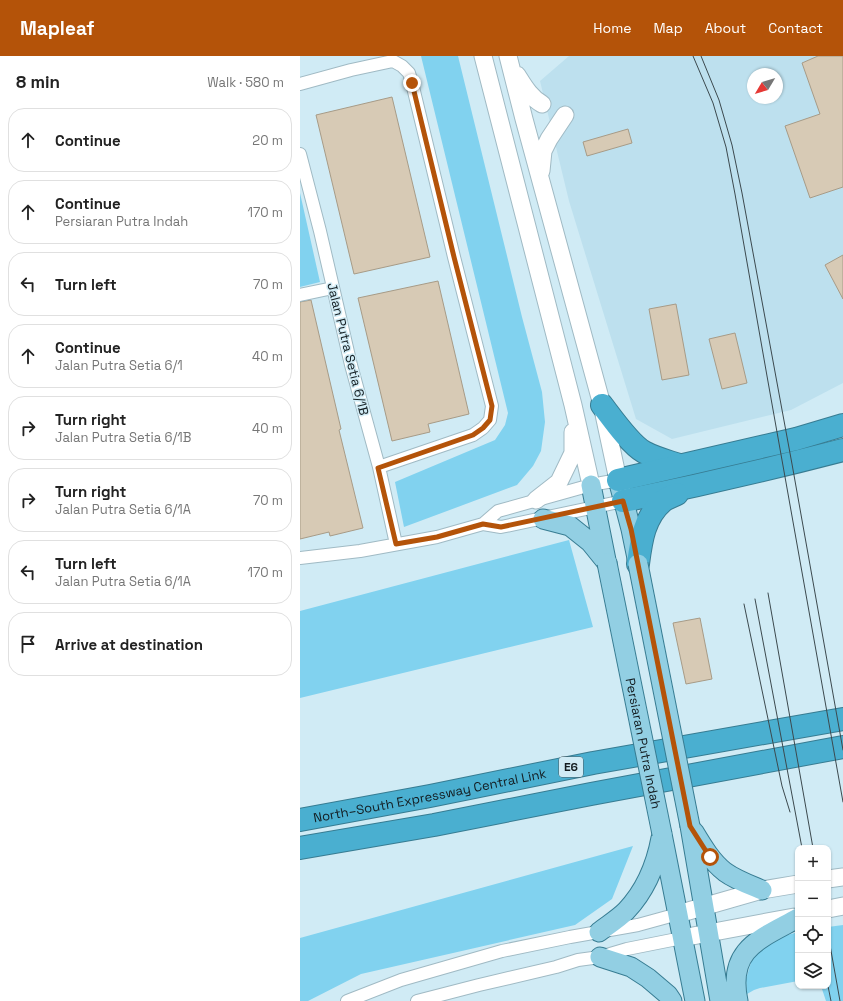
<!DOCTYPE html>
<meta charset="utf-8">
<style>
:root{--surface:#fff;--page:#f2f2f2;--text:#222;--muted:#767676;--line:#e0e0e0;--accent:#b45309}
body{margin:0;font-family:"Space Grotesk",sans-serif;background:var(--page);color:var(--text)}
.controls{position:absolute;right:12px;bottom:12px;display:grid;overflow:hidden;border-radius:8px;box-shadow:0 1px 3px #0004}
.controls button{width:36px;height:36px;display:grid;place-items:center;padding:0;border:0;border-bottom:1px solid var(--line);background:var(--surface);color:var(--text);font:20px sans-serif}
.compass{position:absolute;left:447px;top:12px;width:36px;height:36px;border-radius:50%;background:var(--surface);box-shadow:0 1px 3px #0004;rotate:232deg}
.stop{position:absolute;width:12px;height:12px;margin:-9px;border:3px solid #b45309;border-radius:50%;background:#fff}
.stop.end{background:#b45309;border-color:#fff;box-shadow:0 1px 4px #0008}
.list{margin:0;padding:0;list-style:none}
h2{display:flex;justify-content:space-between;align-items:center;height:52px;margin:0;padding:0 16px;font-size:17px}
h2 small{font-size:13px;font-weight:400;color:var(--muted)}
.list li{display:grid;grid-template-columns:26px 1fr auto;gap:12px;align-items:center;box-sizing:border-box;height:64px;margin:0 8px 8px;padding:0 8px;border:1px solid var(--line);border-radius:16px}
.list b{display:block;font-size:15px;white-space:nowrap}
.list p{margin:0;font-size:13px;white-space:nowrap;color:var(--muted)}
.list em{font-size:13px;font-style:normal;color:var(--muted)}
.icon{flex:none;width:22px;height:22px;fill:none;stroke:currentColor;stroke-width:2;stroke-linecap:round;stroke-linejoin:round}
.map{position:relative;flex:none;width:543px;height:945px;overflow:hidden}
header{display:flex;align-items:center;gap:24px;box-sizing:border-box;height:56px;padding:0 20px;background:var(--accent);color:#fff}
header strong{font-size:19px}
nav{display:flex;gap:22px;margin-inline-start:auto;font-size:14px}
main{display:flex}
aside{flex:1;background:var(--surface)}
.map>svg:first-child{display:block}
</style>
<header>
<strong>Mapleaf</strong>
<nav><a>Home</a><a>Map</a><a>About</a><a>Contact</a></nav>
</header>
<main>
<aside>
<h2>8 min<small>Walk · 580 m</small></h2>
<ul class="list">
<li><svg class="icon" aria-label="ahead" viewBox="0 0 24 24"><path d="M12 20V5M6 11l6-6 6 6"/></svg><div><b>Continue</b></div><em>20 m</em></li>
<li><svg class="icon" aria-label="ahead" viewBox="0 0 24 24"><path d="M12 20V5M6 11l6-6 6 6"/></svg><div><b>Continue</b><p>Persiaran Putra Indah</p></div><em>170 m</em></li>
<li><svg class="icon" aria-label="left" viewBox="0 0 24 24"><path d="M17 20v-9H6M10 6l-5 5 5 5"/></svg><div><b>Turn left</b></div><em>70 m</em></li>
<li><svg class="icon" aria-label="ahead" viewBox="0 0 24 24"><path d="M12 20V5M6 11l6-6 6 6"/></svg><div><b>Continue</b><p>Jalan Putra Setia 6/1</p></div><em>40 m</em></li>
<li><svg class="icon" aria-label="right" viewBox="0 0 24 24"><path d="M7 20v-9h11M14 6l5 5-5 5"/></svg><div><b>Turn right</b><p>Jalan Putra Setia 6/1B</p></div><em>40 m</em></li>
<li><svg class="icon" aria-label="right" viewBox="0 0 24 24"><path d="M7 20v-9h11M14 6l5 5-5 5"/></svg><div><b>Turn right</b><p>Jalan Putra Setia 6/1A</p></div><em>70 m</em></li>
<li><svg class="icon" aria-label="left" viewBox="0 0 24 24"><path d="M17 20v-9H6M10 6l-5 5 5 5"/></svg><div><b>Turn left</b><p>Jalan Putra Setia 6/1A</p></div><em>170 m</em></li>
<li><svg class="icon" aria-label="arrive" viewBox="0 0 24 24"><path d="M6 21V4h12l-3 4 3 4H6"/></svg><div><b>Arrive at destination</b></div></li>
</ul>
</aside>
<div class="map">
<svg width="543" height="945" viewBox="0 0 543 945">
<rect width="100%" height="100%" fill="#d0ebf5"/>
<path fill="#bde0ee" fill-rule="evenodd" d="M 269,0 L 543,0 L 543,327 L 491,354 L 372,383 L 336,363 L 269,145 L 240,25 ZM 453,18 L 477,18 L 477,42 L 453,42 Z"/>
<path fill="#81d2ef" d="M 121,0 L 158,0 L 222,261 L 242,336 L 245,366 L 241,395 L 233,410 L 217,429 L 104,471 L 95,426 L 195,384 L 205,369 L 208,357 Z
M 0,137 L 20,226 L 0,231 Z
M 269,484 L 293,571 L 0,642 L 0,555 Z
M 333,790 L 312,843 L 275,869 L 61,918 L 8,945 L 0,945 L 0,882 Z
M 543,869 L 543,945 L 526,945 L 522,933 L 518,930 L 528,930 L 528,871 Z
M 498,876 L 498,925 L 460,932 L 454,934 L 447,938 L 446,923 L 452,903 L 460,893 L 477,882 Z"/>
<path fill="#d7cab5" stroke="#a79b87" d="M 518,0 L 543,0 L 543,131 L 510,142 L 485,70 L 520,58 L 502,7 Z
M 92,41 L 130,201 L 54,218 L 16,59 Z
M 328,73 L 332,87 L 287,100 L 283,86 Z
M 543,199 L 543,243 L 525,209 Z
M 138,225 L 169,358 L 128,368 L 130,376 L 92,385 L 58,242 Z
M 11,244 L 41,373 L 39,374 L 63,472 L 30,480 L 29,476 L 0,483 L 0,246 Z
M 376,248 L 389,319 L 362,324 L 349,253 Z
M 435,277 L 447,327 L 422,333 L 409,283 Z
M 400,562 L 412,623 L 386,628 L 373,567 Z"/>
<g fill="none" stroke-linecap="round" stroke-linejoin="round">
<defs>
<path id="minor" d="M 0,28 L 51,14 L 93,5 L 102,10 L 109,17 L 112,27 L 154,201 L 192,350 L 190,364 L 183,372 L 173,379 L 79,411
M 0,98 L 20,175 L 51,309 L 79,411 L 96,488
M 0,239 L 33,232
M 183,468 L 201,471 L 323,445
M 0,502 L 60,495 L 137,481 L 183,468 L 198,455 L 291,429 L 318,424
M 47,945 L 101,924 L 202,895 L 270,881 L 338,869 L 378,858
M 117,945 L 179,929 L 256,911 L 278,904 L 300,901 L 327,893 L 382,882"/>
<path id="secondary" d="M 183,0 L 273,349 L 291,429
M 208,0 L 224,63 L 302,349 L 318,424
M 217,19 C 224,30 230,41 242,48
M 241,115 L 243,95 L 249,83 L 265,59
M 236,444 L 259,426 L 273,397 L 273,376
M 528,823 L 543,821
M 528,853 L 543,850
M 378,858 L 462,834 L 498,828
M 382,882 L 494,861"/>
<path id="primary" d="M 291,429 L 306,504
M 320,431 L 331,473 L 337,502
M 243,463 L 270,470 L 290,486 L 307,507
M 390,770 L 420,945
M 394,776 C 403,791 412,806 425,816 C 436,824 450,829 462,834
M 362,778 L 395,945
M 299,876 C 308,869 318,863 326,855 C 345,835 356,809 361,782
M 300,901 L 331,911 L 348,922 L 368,939 L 372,945
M 438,945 C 427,893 460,883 498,862"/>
<g id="motorway">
<path d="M 302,349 C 312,362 330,388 344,396 C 355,402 367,405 379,409"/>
<path d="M 318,424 L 496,383 L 543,369"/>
<path d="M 323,445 C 397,430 470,413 543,394"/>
<path d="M 338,508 C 341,485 344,461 363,445 C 367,442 373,440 377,438"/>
<path id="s1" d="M 0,764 L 130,740 L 293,707 L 543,663"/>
<path d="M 0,792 L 134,769 L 291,738 L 543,691"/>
</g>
</defs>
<use href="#minor" stroke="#a0bac4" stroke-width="14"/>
<use href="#secondary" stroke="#a0bac4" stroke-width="19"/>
<use href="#primary" stroke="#377c92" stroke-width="21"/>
<use href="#motorway" stroke="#377c92" stroke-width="24"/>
<use href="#minor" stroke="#fff" stroke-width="12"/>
<use href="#secondary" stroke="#fff" stroke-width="17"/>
<use href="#primary" stroke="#92cfe3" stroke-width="19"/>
<use href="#motorway" stroke="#4aafd0" stroke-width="22"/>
<path stroke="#3c494e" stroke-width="1" d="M 393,0 L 413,47 L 426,91 L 435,138 L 467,320 L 543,746
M 401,0 L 419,44 L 432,89 L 442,137 L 492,408 L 543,694
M 468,537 L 513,792
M 455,543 L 502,792
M 444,548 L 482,730 L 490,756
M 528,878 L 540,945
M 528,930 L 531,945"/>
<defs>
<g id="primary-bridge">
<path id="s2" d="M 307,507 L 362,778"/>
<path d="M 338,508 L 390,770"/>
</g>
</defs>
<use href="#primary-bridge" stroke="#377c92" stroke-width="21" stroke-linecap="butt"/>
<use href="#primary-bridge" stroke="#92cfe3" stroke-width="19"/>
</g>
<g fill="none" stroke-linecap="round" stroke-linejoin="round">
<path stroke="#b45309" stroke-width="5" d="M 112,27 L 154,201 L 192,350 L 190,364 L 183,372 L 173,379 L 78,412 L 96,488 L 137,481 L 183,468 L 201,471 L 323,445 L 331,473 L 390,770 L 404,792 L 410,801"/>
</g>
<g text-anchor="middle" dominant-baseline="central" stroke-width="3" stroke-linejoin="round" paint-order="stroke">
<rect fill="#d0ebf5" stroke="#4c5a60" stroke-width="1" x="259" y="701" width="24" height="20" rx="3"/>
<g font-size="12" font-weight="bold" fill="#131c20">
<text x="271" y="711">E6</text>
</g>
<g font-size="13" fill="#131c20" stroke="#d0ebf5">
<text transform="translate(48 293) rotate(76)">Jalan Putra Setia 6/1B</text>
<text stroke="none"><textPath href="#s2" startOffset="184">Persiaran Putra Indah</textPath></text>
<text stroke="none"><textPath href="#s1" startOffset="132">North–South Expressway Central Link</textPath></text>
</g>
</g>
</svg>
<div class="controls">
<button>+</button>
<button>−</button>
<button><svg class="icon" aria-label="locate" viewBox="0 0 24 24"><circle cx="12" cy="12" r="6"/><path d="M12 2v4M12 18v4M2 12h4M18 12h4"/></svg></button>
<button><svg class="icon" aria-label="layers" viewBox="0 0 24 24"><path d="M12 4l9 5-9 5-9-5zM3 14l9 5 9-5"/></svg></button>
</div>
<svg class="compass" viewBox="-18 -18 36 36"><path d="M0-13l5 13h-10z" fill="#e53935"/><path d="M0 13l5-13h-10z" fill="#767676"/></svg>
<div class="stop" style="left:410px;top:801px"></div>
<div class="stop end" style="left:112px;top:27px"></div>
</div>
</main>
